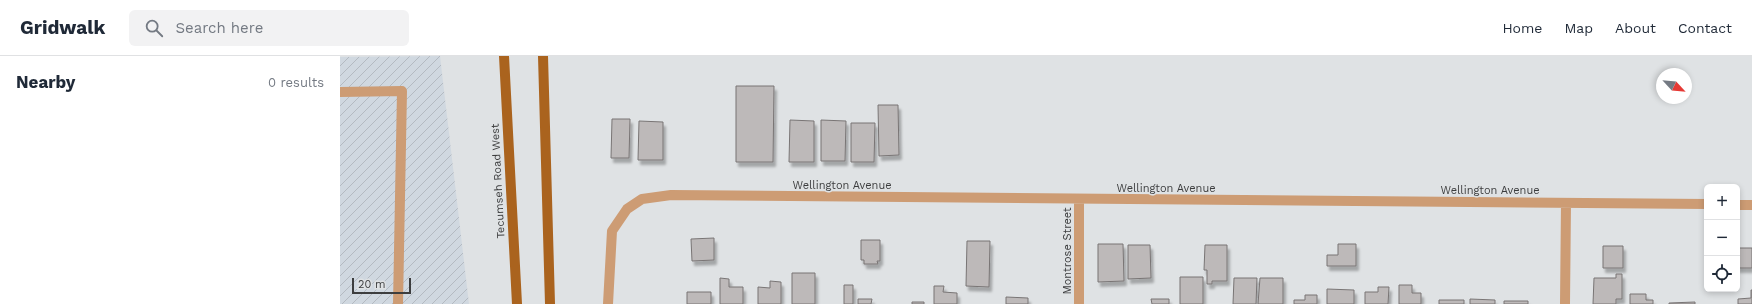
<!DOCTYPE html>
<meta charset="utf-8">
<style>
:root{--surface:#fff;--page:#f2f2f3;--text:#1f2937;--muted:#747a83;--line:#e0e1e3}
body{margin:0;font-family:"Work Sans",sans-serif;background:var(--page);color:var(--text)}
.controls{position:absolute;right:12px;bottom:12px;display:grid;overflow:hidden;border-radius:6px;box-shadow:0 2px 6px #0003}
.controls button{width:36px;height:36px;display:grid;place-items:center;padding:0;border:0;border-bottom:1px solid var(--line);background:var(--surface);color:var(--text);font:20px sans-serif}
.compass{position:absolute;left:1316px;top:12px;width:36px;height:36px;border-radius:50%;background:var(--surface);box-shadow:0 2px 6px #0003;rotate:116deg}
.scale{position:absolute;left:12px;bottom:10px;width:59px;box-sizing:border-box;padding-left:4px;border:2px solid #3c3d3e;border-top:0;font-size:11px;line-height:14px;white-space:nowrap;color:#3c3d3e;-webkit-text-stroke:3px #dfe2e4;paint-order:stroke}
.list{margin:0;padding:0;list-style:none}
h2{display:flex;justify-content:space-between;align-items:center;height:52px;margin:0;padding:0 16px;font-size:17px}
h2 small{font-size:13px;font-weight:400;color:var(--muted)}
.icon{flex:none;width:22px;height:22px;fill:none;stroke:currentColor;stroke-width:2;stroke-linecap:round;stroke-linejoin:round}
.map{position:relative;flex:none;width:1412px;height:248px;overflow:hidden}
header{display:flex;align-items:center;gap:24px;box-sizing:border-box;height:56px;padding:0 20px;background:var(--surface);border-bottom:1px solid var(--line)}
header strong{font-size:19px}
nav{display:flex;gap:22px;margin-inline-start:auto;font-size:14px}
.search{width:280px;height:36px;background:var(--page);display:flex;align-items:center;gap:10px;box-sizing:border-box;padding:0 14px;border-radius:6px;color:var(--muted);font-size:15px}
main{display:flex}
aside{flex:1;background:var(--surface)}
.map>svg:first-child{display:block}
</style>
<header>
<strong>Gridwalk</strong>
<div class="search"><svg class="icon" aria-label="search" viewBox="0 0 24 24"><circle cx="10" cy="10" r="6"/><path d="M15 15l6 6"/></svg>Search here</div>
<nav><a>Home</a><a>Map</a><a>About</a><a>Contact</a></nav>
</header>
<main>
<aside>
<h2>Nearby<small>0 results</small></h2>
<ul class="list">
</ul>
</aside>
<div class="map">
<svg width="1412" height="248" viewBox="0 0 1412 248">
<defs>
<pattern id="industrial-furrows" width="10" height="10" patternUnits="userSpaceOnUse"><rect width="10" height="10" fill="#d0d8e0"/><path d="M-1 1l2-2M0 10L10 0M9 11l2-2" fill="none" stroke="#b4bac1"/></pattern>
<filter id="shadow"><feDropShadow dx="2.5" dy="4.5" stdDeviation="1" flood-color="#0004"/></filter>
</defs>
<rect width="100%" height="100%" fill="#dfe2e4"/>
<path fill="url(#industrial-furrows)" d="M 100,0 L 129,248 L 0,248 L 0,1 Z"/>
<path fill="#bdb9b9" stroke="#797575" filter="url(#shadow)" d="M 396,30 L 434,30 L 433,106 L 396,106 Z
M 538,49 L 558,49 L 559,99 L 539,100 Z
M 272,63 L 290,63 L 289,102 L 271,102 Z
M 450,64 L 474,65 L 474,106 L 449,106 Z
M 481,64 L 506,65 L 505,105 L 481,105 Z
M 299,65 L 323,66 L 323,104 L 298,104 Z
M 511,67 L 535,67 L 534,106 L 511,106 Z
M 374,182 L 374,204 L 352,205 L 351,183 Z
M 521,184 L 540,184 L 540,205 L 537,205 L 538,208 L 524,208 L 524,204 L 521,204 Z
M 627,185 L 650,185 L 649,231 L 626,230 Z
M 758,188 L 783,188 L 784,225 L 758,226 Z
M 998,188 L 1016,188 L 1016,210 L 987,210 L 987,199 L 998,199 Z
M 788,189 L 810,189 L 811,222 L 788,223 Z
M 865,189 L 887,189 L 887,225 L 872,225 L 872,228 L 867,228 L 867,214 L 864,214 Z
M 1263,190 L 1283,190 L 1283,212 L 1263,212 Z
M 1397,192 L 1412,192 L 1412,212 L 1397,212 Z
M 452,217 L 475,217 L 475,248 L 452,248 Z
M 1276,218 L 1282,218 L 1282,243 L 1276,243 L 1276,248 L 1253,248 L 1254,222 L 1276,222 Z
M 840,221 L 863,221 L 863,248 L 840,248 Z
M 380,222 L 389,223 L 389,231 L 403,231 L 403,248 L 380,248 Z
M 894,222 L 917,222 L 916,248 L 893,248 Z
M 920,222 L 943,222 L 943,248 L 918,248 Z
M 430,225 L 441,226 L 441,248 L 418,248 L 418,231 L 430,232 Z
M 504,229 L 513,229 L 513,248 L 504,248 Z
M 1059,229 L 1072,229 L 1072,237 L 1081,237 L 1081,248 L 1059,248 Z
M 594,230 L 604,230 L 603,236 L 617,237 L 617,248 L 594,248 Z
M 1038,231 L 1049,231 L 1048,248 L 1025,248 L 1025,236 L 1038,236 Z
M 987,233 L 1014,234 L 1014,248 L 987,248 Z
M 1411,234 L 1412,234 L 1412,248 L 1398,248 L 1398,243 L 1411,242 Z
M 347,236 L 371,236 L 371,248 L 347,248 Z
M 1290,238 L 1306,238 L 1306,244 L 1313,244 L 1313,248 L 1290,248 Z
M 965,239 L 977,239 L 977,248 L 954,248 L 954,244 L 965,244 Z
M 666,241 L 688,242 L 688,248 L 666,248 Z
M 518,243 L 532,243 L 531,248 L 518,248 Z
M 811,243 L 829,243 L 829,248 L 812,248 Z
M 1130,243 L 1155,244 L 1155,248 L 1130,248 Z
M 1099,244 L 1124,244 L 1124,248 L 1099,248 Z
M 1164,245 L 1188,245 L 1188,248 L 1164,248 Z
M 572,246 L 584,246 L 584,248 L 572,248 Z
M 1355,246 L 1355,248 L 1329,248 L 1329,247 Z"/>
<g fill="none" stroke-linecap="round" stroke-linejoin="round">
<path stroke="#cd9c74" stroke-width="10" d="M 0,36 L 62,35 L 58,248
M 1397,149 L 1412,149
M 268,248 L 272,175 L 287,153 L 302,143 L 331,139 L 1367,148
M 739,248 L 739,143
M 1225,248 L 1226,147"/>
<path stroke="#aa631e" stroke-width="10" d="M 164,0 L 177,248
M 203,0 L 210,248"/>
</g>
<g text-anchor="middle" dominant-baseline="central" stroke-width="3" stroke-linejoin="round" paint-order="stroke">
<g font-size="11" fill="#3c3d3e" stroke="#dfe2e4">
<text transform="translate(158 125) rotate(-93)">Tecumseh Road West</text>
<text x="502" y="129">Wellington Avenue</text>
<text x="826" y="132">Wellington Avenue</text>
<text x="1150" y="134">Wellington Avenue</text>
<text transform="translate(727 195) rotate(-90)">Montrose Street</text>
</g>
</g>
</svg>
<div class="controls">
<button>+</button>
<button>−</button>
<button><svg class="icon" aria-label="locate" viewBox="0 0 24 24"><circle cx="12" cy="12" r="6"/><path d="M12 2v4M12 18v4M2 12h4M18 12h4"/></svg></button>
</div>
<svg class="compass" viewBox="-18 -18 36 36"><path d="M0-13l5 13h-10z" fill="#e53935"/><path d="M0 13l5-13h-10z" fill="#747a83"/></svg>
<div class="scale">20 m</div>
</div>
</main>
